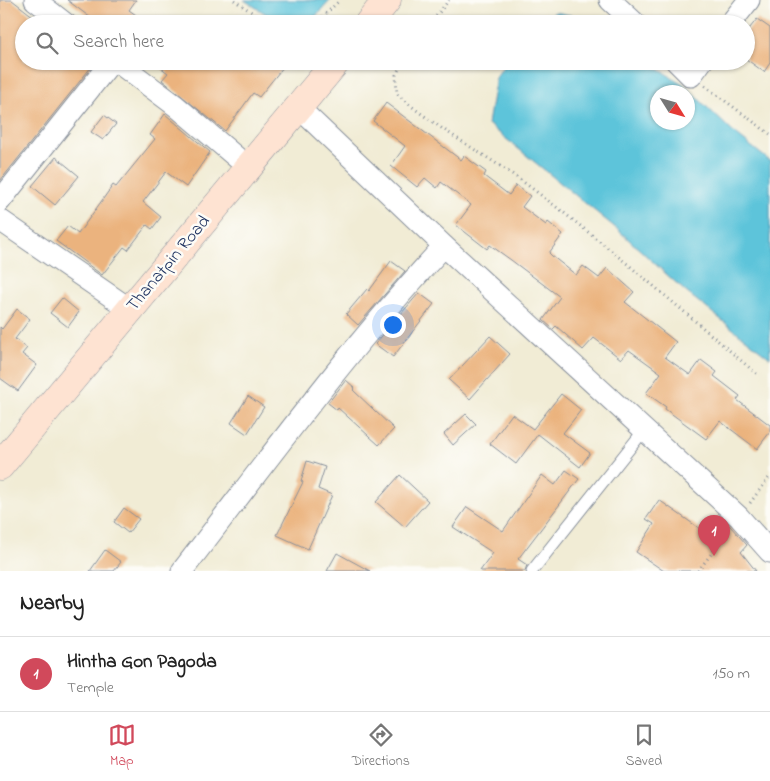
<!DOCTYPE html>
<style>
:root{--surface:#fff;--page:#f2f2f2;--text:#222;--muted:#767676;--line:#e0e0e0;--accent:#d1495b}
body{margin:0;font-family:"Indie Flower",sans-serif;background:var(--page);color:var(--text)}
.compass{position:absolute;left:650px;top:85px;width:45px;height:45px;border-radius:50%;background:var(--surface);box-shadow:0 1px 4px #0004;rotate:127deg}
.you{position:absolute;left:392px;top:324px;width:18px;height:18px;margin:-12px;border:4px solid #fff;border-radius:50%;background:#1a73e8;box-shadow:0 0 0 8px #1a73e833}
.badge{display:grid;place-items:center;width:32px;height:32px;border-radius:50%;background:var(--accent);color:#fff;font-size:16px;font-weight:700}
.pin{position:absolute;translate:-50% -41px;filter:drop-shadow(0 1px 2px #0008)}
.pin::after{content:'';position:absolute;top:26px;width:18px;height:15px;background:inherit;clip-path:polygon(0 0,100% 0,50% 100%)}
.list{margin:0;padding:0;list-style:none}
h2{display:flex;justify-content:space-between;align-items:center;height:65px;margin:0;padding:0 20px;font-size:21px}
h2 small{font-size:16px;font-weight:400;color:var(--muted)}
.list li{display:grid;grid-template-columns:32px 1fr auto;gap:15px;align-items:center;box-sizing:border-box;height:75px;padding:0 20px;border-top:1px solid var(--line)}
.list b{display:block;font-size:19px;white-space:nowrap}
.list p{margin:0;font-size:16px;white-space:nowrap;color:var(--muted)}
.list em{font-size:16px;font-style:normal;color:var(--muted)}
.icon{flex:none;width:28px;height:28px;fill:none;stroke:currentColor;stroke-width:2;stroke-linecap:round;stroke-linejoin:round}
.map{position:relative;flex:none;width:770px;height:571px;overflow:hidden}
.search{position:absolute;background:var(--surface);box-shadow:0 1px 4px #0004;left:15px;right:15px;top:15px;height:55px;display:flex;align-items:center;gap:12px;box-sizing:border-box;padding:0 18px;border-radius:28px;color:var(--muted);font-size:19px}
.sheet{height:140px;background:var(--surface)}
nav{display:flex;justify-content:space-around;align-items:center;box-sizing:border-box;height:70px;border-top:1px solid var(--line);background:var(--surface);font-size:14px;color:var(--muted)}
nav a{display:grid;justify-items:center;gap:2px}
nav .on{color:var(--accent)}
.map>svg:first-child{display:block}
</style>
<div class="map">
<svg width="770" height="571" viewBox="0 0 770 571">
<rect width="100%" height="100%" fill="#fdfcf7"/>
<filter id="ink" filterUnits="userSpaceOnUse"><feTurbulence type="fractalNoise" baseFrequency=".02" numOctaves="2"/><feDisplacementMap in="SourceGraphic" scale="10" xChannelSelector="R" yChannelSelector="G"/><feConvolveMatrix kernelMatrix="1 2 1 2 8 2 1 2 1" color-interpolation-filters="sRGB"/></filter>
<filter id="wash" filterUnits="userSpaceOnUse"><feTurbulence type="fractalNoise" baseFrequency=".0096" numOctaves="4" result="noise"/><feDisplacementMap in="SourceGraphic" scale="20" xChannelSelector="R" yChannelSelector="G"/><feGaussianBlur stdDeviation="1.12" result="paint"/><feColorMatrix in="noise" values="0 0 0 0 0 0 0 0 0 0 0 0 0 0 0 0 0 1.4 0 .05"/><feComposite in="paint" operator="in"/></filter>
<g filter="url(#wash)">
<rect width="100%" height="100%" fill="#f1ecd5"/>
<path fill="#5dc4da" stroke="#3c7a9c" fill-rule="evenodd" d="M 244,0 L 331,0 L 308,24 L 282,24 Z
M 555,12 L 584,18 L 592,24 L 542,24 Z
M 507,61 L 645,61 L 683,84 L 733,132 L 770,161 L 770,358 L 686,292 L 617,229 L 488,124 L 496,77 ZM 688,92 L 688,122 L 658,122 L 658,92 Z"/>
<g id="blocks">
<path fill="#ebb37e" d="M 0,0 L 12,0 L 43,24 L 24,24 L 24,61 L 96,61 L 0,181 Z
M 67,0 L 136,0 L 129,10 L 136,15 L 130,24 L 99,24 Z
M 757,19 L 770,28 L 770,63 L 764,72 L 746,59 L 746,33 Z
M 152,61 L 288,61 L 259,97 L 253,93 L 225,131 L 162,80 L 168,73 Z
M 386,103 L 461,160 L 464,156 L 486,172 L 484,176 L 509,195 L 516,185 L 530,196 L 522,207 L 546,225 L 548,222 L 563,234 L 549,253 L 552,256 L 576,275 L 583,266 L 599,278 L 607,268 L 634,292 L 625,302 L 676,342 L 665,357 L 690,375 L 701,360 L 717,372 L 714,376 L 740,396 L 737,400 L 770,425 L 770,432 L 757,449 L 720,421 L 706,439 L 665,409 L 666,407 L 646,393 L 661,373 L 629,350 L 621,359 L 594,338 L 583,350 L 556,326 L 553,329 L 543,320 L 560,297 L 511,260 L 490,245 L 487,249 L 456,225 L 471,205 L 441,182 L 437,188 L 425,178 L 417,187 L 391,166 L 405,146 L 373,121 Z
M 165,114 L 210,152 L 186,187 L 166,172 L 143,202 L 161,217 L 152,229 L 147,225 L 128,250 L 124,247 L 102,275 L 56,241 L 68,226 L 78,234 L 113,185 L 116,187 L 155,139 L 150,135 Z
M 104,115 L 116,124 L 103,140 L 91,132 Z
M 56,157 L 79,176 L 55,205 L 32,186 Z
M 391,261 L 405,271 L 358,325 L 346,314 L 367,289 L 369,291 Z
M 419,293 L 434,304 L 393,357 L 375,344 Z
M 62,298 L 79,312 L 68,327 L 50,313 Z
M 17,309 L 30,319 L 15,339 L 27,348 L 22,354 L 37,365 L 18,391 L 0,378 L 0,327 L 2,329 Z
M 490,336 L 510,354 L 470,399 L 449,380 Z
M 346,380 L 355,388 L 353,390 L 394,429 L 379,445 L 338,408 L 337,410 L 328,403 Z
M 561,394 L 581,410 L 563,433 L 590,453 L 580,467 L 538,434 L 516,464 L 490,444 L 512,414 L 533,429 Z
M 248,396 L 264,407 L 247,434 L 231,423 Z
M 466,414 L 476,424 L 453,445 L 444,434 Z
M 307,461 L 325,467 L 318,489 L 332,495 L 308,549 L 277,535 L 303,482 L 301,481 Z
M 566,470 L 579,479 L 518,559 L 527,565 L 525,571 L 480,571 L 493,553 L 453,527 L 467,507 L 503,531 L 542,475 L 555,485 Z
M 400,475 L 428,501 L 405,527 L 376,502 Z
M 659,500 L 706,533 L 718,517 L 730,526 L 747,545 L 741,552 L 756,571 L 664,571 L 636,552 L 654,524 L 646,519 Z
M 124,508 L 139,519 L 128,533 L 114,522 Z
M 105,550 L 121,562 L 114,571 L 90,571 Z
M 337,553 L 370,571 L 327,571 Z"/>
</g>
</g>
<g filter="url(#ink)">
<use href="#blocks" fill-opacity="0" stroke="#868e9a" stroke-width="1"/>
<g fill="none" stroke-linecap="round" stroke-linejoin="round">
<defs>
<path id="lane" d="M 532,571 L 645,429"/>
<path id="street" d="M 35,0 L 66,24
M 610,0 L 636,24
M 730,24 L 749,0
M 116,61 L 176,106 L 249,168
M 676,61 L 691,76 L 702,61
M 299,108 L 444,246 L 739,517 L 770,552
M 0,201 L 112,61
M 0,220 L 131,310
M 182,571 C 267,461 349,348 444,246"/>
<path id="secondary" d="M 368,24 L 387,0
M 0,466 L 337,61"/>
</defs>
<use href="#lane" stroke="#868e9a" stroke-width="13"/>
<use href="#street" stroke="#868e9a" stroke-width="23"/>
<use href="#secondary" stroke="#868e9a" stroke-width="29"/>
<path stroke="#868e9a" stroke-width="3" stroke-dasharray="1 4" stroke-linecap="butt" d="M 234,0 L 269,24
M 315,24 L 340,0
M 430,24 L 449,0
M 403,61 L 396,75 L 397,94 C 439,131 486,154 530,187 C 609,246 683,311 758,375
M 705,86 L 770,134
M 750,503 L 770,476
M 698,571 L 728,532"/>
<use href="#lane" stroke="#fff" stroke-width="11"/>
<use href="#street" stroke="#fff" stroke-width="21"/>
<use href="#secondary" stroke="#fee3d2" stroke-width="28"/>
</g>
</g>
<g text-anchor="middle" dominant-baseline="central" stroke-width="5" stroke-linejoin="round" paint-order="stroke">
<g font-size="18" fill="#1b2f5e" stroke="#fdfcf7">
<text transform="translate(169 264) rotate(-50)">Thanatpin Road</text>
</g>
</g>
</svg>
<svg class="compass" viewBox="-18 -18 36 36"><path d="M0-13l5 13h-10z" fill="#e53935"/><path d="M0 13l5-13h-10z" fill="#767676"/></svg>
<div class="you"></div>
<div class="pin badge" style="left:714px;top:556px">1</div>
<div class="search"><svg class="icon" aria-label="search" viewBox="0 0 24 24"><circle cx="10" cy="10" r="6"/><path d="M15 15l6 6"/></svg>Search here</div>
</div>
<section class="sheet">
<h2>Nearby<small></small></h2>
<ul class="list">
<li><span class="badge">1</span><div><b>Hintha Gon Pagoda</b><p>Temple</p></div><em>150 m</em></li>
</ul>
</section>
<nav>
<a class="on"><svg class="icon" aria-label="map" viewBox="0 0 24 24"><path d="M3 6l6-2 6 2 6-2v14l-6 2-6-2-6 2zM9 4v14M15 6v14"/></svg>Map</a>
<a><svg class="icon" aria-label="directions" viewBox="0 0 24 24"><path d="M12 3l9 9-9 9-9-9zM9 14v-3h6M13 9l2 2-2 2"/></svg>Directions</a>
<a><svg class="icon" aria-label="saved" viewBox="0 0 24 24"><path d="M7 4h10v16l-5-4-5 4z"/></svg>Saved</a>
</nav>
